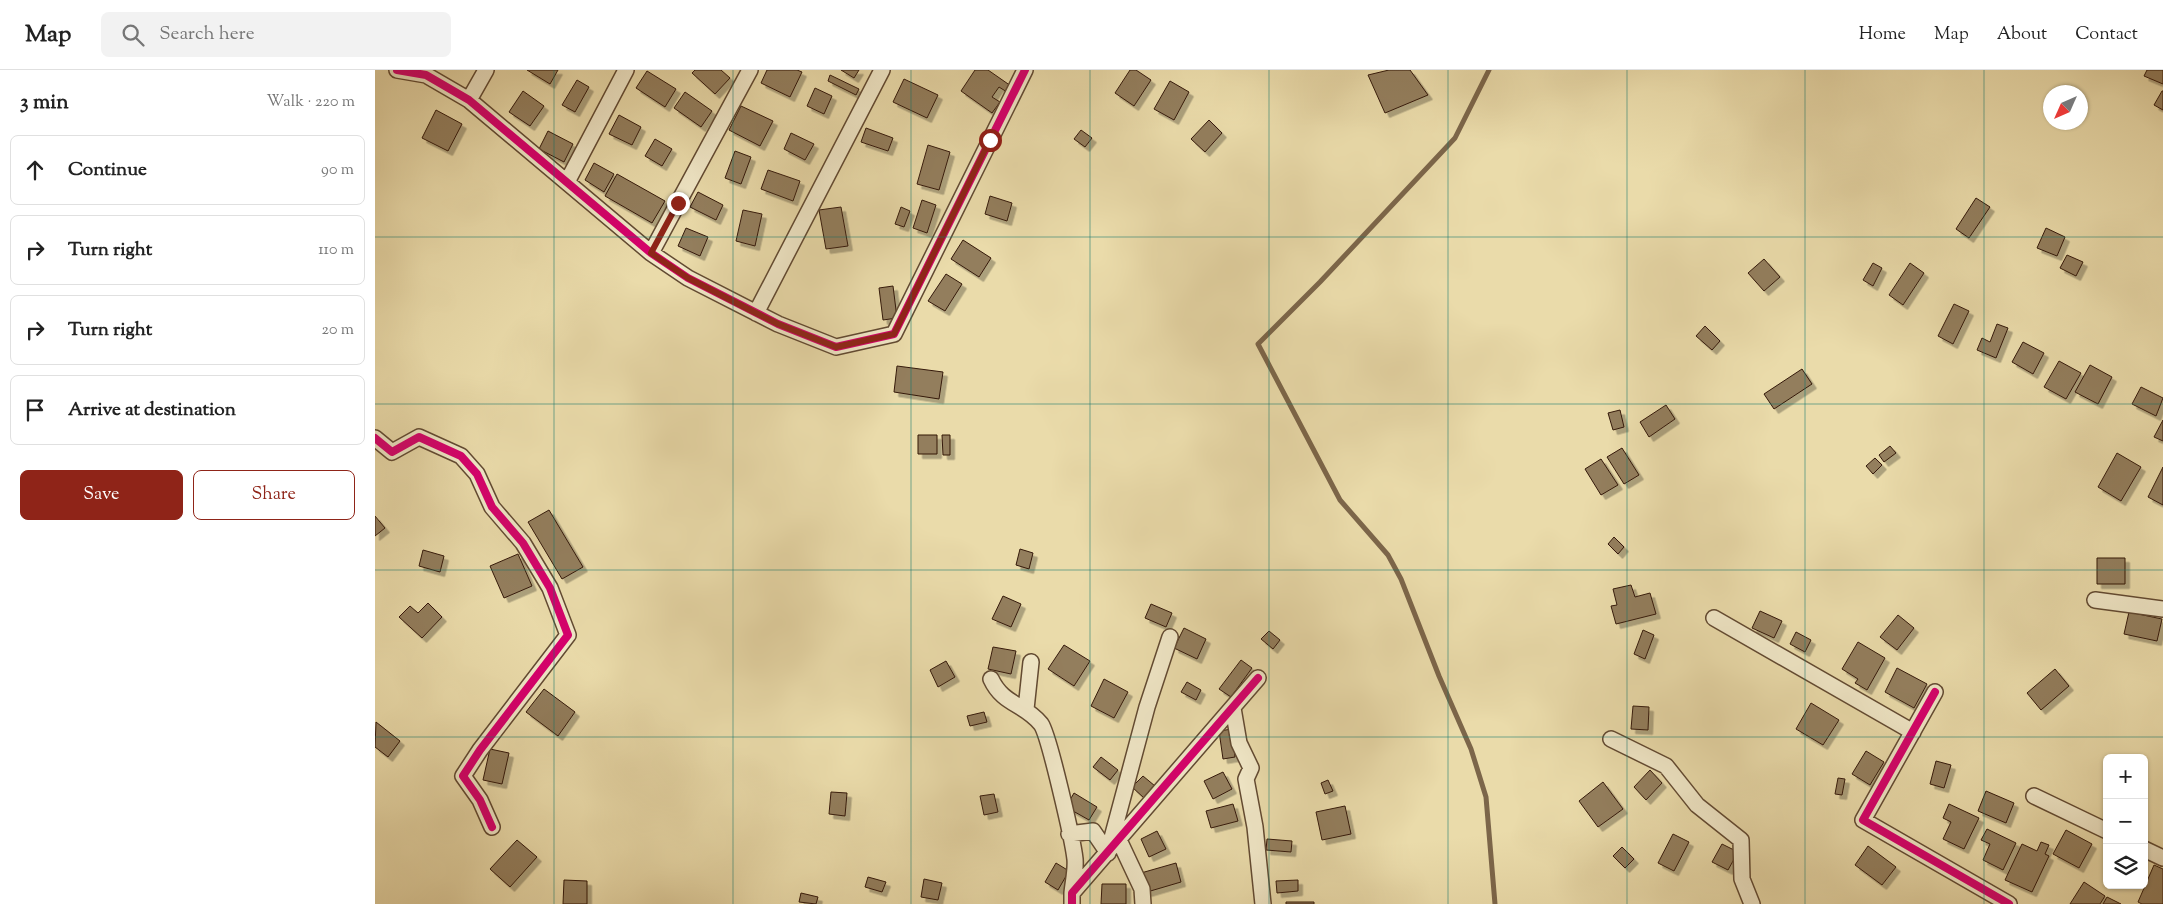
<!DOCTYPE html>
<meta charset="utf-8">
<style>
:root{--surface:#fff;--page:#f2f2f2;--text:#222;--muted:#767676;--line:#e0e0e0;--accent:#8f2418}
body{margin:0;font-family:"Sorts Mill Goudy",serif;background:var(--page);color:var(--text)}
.controls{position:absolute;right:15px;bottom:15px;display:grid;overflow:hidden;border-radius:8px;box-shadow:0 1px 4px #0004}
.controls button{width:45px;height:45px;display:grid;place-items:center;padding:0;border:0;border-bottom:1px solid var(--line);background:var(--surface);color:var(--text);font:25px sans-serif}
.compass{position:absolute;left:1668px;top:15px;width:45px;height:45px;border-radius:50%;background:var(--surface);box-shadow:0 1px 4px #0004;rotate:225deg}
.stop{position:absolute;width:15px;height:15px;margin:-11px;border:4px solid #8f2418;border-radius:50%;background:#fff}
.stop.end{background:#8f2418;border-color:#fff;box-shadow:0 1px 5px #0008}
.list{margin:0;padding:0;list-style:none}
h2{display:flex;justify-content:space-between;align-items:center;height:65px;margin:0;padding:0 20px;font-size:21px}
h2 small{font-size:16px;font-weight:400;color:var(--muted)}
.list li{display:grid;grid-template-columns:32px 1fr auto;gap:15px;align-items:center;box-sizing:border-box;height:70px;margin:0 10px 10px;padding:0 10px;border:1px solid var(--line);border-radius:8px}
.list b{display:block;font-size:19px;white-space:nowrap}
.list em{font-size:16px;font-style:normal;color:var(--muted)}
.actions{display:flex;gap:10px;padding:15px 20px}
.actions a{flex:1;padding:11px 0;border:1px solid var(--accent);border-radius:8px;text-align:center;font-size:18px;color:var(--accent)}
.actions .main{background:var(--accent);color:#fff}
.icon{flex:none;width:28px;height:28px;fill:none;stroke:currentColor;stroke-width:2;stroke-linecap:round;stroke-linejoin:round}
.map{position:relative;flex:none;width:1788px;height:834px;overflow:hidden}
header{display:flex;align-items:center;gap:30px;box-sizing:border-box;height:70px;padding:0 25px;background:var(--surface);border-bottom:1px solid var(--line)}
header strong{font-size:24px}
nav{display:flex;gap:28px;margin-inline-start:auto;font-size:18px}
.search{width:350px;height:45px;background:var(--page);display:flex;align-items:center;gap:12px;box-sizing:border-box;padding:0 18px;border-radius:8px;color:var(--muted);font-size:19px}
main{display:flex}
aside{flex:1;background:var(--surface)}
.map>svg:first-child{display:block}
</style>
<header>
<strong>Map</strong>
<div class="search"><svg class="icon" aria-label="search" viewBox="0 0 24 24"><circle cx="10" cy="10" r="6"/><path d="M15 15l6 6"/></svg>Search here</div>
<nav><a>Home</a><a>Map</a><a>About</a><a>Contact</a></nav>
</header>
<main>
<aside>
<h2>3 min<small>Walk · 220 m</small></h2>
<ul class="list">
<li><svg class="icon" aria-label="ahead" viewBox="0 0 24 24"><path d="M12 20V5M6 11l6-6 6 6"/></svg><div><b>Continue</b></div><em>90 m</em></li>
<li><svg class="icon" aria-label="right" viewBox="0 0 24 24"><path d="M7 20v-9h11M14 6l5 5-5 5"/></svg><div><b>Turn right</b></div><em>110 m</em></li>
<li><svg class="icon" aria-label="right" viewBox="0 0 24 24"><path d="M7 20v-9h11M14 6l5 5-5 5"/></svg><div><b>Turn right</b></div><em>20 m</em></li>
<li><svg class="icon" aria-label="arrive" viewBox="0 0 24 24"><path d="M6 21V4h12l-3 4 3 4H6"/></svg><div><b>Arrive at destination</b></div></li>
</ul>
<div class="actions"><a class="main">Save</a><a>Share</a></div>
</aside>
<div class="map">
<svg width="1788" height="834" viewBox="0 0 1788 834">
<defs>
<filter id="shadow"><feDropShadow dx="4.5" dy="4.5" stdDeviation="0" flood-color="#0004"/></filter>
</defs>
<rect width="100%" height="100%" fill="#eadbaa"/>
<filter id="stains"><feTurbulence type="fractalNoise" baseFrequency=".004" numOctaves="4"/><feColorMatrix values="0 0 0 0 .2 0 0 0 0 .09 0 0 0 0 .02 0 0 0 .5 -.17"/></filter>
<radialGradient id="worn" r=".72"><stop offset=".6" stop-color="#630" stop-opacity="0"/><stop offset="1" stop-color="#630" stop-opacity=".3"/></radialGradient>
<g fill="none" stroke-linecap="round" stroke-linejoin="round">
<path stroke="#7c664a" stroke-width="5" d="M 1114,0 L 1080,68 L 945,212 L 883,274 L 965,430 L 1013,485 L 1026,509 L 1064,606 L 1096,679 L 1111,727 L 1120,834"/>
</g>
<path fill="#937e5d" stroke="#34190a" filter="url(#shadow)" d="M 152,0 L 183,0 L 175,14 Z
M 320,0 L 346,0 L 355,8 L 340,24 L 317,3 Z
M 392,0 L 422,0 L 427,2 L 415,27 L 386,13 Z
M 466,0 L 484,0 L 479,8 Z
M 600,0 L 613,0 L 636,16 L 632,22 L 624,17 L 617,27 L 625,32 L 617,43 L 586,21 Z
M 755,0 L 761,0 L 776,10 L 759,36 L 740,23 Z
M 1014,0 L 1035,0 L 1053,25 L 1010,43 L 993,5 Z
M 1772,0 L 1788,0 L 1788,14 L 1769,6 Z
M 272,1 L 301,19 L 290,37 L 261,18 Z
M 455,5 L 484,19 L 481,25 L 453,11 Z
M 529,9 L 563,25 L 552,48 L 518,32 Z
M 202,10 L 214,17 L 200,42 L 187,35 Z
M 795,11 L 814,22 L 799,50 L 779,39 Z
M 440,18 L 457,26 L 449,44 L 432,36 Z
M 148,21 L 169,36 L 155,56 L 134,42 Z
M 1787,21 L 1788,21 L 1788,40 L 1779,35 Z
M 310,22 L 337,41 L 326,57 L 299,38 Z
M 366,36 L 398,51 L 385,76 L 354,60 Z
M 61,40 L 87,54 L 73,81 L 47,68 Z
M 244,45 L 266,57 L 257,75 L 234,64 Z
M 834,50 L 847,63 L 830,82 L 816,69 Z
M 491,58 L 518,68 L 513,81 L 486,72 Z
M 706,60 L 717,68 L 710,77 L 699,69 Z
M 173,61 L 198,74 L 189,92 L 164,79 Z
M 416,63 L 439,74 L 430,90 L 409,79 Z
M 280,69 L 297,79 L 287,96 L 270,86 Z
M 553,75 L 575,82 L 564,120 L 542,114 Z
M 360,81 L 376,87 L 366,114 L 350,108 Z
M 219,93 L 239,104 L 229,122 L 210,110 Z
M 393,100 L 425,111 L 418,131 L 386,119 Z
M 242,104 L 290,131 L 277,153 L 230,126 Z
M 323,122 L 348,135 L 341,150 L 315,137 Z
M 615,126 L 637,133 L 632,151 L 610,144 Z
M 1601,128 L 1615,137 L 1594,168 L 1581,159 Z
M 547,130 L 561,135 L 552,163 L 538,158 Z
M 466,137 L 473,176 L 451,179 L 444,140 Z
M 526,137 L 535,141 L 529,157 L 520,154 Z
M 368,140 L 387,144 L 380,176 L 361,171 Z
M 311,158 L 333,167 L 325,186 L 303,176 Z
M 1671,158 L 1690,167 L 1682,186 L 1662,178 Z
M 588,170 L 616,188 L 604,207 L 576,189 Z
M 1692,185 L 1708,192 L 1701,206 L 1685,198 Z
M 1389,189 L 1405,207 L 1389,221 L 1373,203 Z
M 1498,193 L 1507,198 L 1498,216 L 1488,210 Z
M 1535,193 L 1549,203 L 1528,235 L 1514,225 Z
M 571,204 L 587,214 L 570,241 L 553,231 Z
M 518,216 L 522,248 L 508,250 L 504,218 Z
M 1579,234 L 1594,241 L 1578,274 L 1563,266 Z
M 1622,254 L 1633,258 L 1621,288 L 1602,280 L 1607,268 L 1615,272 Z
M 1330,256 L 1345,271 L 1337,280 L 1321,266 Z
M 1648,272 L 1669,283 L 1658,304 L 1637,292 Z
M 1684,291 L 1706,303 L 1691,329 L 1669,317 Z
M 1715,295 L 1737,307 L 1723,334 L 1700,322 Z
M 522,296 L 568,302 L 564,329 L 519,322 Z
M 1427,299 L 1437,314 L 1399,339 L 1389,324 Z
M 1766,317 L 1788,328 L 1781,346 L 1757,334 Z
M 1291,335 L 1300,349 L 1274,367 L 1265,352 Z
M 1245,340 L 1249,357 L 1238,360 L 1233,343 Z
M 1788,350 L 1788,371 L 1779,367 Z
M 543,365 L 562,365 L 562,384 L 543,384 Z
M 567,365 L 575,365 L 575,385 L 568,385 Z
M 1515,376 L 1521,383 L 1509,392 L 1504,385 Z
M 1247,378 L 1264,405 L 1249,414 L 1232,387 Z
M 1742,383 L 1766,397 L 1746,431 L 1723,417 Z
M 1500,388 L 1507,395 L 1498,404 L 1491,396 Z
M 1226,389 L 1243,415 L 1226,425 L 1210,399 Z
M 1788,397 L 1788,435 L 1773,427 Z
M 174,440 L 208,497 L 187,509 L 153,452 Z
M 0,446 L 10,458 L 0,466 Z
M 1239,467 L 1249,477 L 1243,484 L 1233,474 Z
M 645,479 L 658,483 L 654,499 L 641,495 Z
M 48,480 L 69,486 L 65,502 L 44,496 Z
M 143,484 L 157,516 L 129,528 L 115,496 Z
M 1722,488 L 1750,488 L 1750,514 L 1722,514 Z
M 1256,515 L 1260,527 L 1275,523 L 1281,544 L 1241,554 L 1236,536 L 1242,535 L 1238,519 Z
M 628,526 L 646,534 L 636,557 L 617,549 Z
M 53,533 L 67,547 L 47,568 L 24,547 L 35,536 L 43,543 Z
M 776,534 L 797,543 L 791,557 L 770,548 Z
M 1385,541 L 1407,551 L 1399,568 L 1377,558 Z
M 1754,542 L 1787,549 L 1782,571 L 1749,564 Z
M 1523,545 L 1539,558 L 1522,580 L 1505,567 Z
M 809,558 L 831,569 L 822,589 L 799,578 Z
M 1268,560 L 1279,565 L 1270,589 L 1259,584 Z
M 894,561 L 905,570 L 898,579 L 886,569 Z
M 1421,562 L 1436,570 L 1430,582 L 1415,574 Z
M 1483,572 L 1510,588 L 1492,620 L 1480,613 L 1483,609 L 1467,599 Z
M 689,575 L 715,591 L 699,616 L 673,599 Z
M 618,577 L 641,581 L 636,604 L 613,599 Z
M 866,590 L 877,598 L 856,627 L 844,619 Z
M 571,591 L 580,607 L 563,617 L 555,600 Z
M 1522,598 L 1552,614 L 1539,638 L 1510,622 Z
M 1680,599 L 1694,616 L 1666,640 L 1652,623 Z
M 729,609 L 753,622 L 739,648 L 716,636 Z
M 812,612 L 826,620 L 821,630 L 806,622 Z
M 169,619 L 200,642 L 183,666 L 151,642 Z
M 1436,633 L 1464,650 L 1448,675 L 1421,659 Z
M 1258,636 L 1274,637 L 1273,660 L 1256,659 Z
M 609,642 L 612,652 L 595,656 L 592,646 Z
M 1,652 L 25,671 L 13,687 L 0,677 Z
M 857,659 L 860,687 L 848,689 L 844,661 Z
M 115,679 L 134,683 L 127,714 L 108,710 Z
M 1491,681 L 1509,692 L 1495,715 L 1477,704 Z
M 726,687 L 743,700 L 735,710 L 718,697 Z
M 1561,691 L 1576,695 L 1569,718 L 1555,714 Z
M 1275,700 L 1287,713 L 1271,730 L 1259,717 Z
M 848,702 L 857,719 L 838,729 L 829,711 Z
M 768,706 L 780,716 L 769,728 L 757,717 Z
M 1463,708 L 1470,709 L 1467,725 L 1460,724 Z
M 953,710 L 958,721 L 950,724 L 946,713 Z
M 1228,712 L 1248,739 L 1223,757 L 1204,731 Z
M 1611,721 L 1639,733 L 1631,753 L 1603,741 Z
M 456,722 L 472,723 L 470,746 L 454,744 Z
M 699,723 L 722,737 L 714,750 L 691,737 Z
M 619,724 L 623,742 L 609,745 L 605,726 Z
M 858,734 L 863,751 L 836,758 L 831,741 Z
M 1574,734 L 1604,748 L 1589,779 L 1568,769 L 1576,752 L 1568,748 Z
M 970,736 L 976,764 L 947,770 L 941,742 Z
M 1612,759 L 1641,773 L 1628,800 L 1608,790 L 1615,774 L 1606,770 Z
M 1691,760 L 1717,774 L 1704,798 L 1678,784 Z
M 782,761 L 791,779 L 774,787 L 766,769 Z
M 1298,764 L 1314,772 L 1299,801 L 1283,793 Z
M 892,769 L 917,771 L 916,782 L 891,780 Z
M 142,770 L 162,787 L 135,817 L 115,799 Z
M 1666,772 L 1674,775 L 1670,784 L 1674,786 L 1657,822 L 1630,810 L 1647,774 L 1662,781 Z
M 1347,774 L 1363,782 L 1353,800 L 1337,792 Z
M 1493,776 L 1521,797 L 1507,815 L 1480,795 Z
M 1247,777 L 1259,789 L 1250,798 L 1238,786 Z
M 681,793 L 694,801 L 683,820 L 670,812 Z
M 801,793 L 806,812 L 772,822 L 766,803 Z
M 1779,795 L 1788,799 L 1788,834 L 1767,834 L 1763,832 Z
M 493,807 L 511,812 L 507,822 L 490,817 Z
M 549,809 L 567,813 L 563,830 L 546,827 Z
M 189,810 L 212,811 L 212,834 L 188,834 Z
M 923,810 L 923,821 L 902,823 L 901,811 Z
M 1709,812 L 1730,826 L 1725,834 L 1695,834 Z
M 727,814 L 751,814 L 751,834 L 726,834 Z
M 426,823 L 443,827 L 441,834 L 424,832 Z
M 1732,827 L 1746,834 L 1728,834 Z
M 911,832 L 939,832 L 939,834 L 911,834 Z"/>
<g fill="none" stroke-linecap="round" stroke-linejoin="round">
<defs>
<path id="minor" d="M 22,0 L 51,5 L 94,30 L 276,183 L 313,208 L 403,254 L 461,277 L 519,264 L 650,0
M 94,30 L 111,0
M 192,112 L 251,0
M 276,183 L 375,0
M 381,243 L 507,0
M 0,368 L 17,382 L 44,367 L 86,386 L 102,404 L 117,437 L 148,473 L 175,518 L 193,565 L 105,680 L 88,706 L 105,730 L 117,757
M 1720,530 L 1788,539
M 1339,548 L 1538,662
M 616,609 C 628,635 649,633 666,654 C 674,665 698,771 700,789 C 701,800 698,812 697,823
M 1560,622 L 1488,750 L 1634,834
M 858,638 L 864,673 L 876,698 L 871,709 L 880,757 L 888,834
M 651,639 L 656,592
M 1236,669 L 1291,696 L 1322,735 L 1366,770 L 1367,809 L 1377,834
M 1659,726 L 1732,761
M 694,764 L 718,761 L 733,783
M 744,770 L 767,819 L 768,834
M 734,779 L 772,637 L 795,567
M 1769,779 L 1788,788
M 697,834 L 697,823 L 883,608"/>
</defs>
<use href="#minor" stroke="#624a32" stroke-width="18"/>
<use href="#minor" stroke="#f1e8c8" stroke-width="15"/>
<defs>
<path id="cycleway" d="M 22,0 L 51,5 L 94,30 L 276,183 L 313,208 L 403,254 L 461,277 L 519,264 L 650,0
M 0,368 L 17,382 L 44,367 L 86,386 L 102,404 L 117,437 L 148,473 L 175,518 L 193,565 L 105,680 L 88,706 L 105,730 L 117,757
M 1560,622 L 1488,750 L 1634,834
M 697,834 L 697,823 L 883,608"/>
</defs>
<use href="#cycleway" stroke="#f1e8c8" stroke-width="11"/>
<use href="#cycleway" stroke="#d6006c" stroke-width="8"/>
</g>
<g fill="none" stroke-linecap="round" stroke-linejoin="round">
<path stroke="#8f2418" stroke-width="6" d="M 303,133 L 276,183 L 313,208 L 381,243 L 403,254 L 461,277 L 519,264 L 615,70"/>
</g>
<path fill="none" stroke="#0f766e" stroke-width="1" stroke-opacity="0.55" d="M 179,0 L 179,834M 358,0 L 358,834M 536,0 L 536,834M 715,0 L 715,834M 894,0 L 894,834M 1073,0 L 1073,834M 1252,0 L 1252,834M 1430,0 L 1430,834M 1609,0 L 1609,834M 0,167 L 1788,167M 0,334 L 1788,334M 0,500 L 1788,500M 0,667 L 1788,667"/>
<rect width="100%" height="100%" filter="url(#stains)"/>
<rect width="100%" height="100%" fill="url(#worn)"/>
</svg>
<div class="controls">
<button>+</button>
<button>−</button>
<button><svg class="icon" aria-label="layers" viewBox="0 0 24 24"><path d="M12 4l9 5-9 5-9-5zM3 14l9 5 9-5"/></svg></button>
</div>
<svg class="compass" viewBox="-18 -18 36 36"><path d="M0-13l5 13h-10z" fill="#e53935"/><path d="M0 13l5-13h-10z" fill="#767676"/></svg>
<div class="stop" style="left:615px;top:70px"></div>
<div class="stop end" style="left:303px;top:133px"></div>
</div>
</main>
